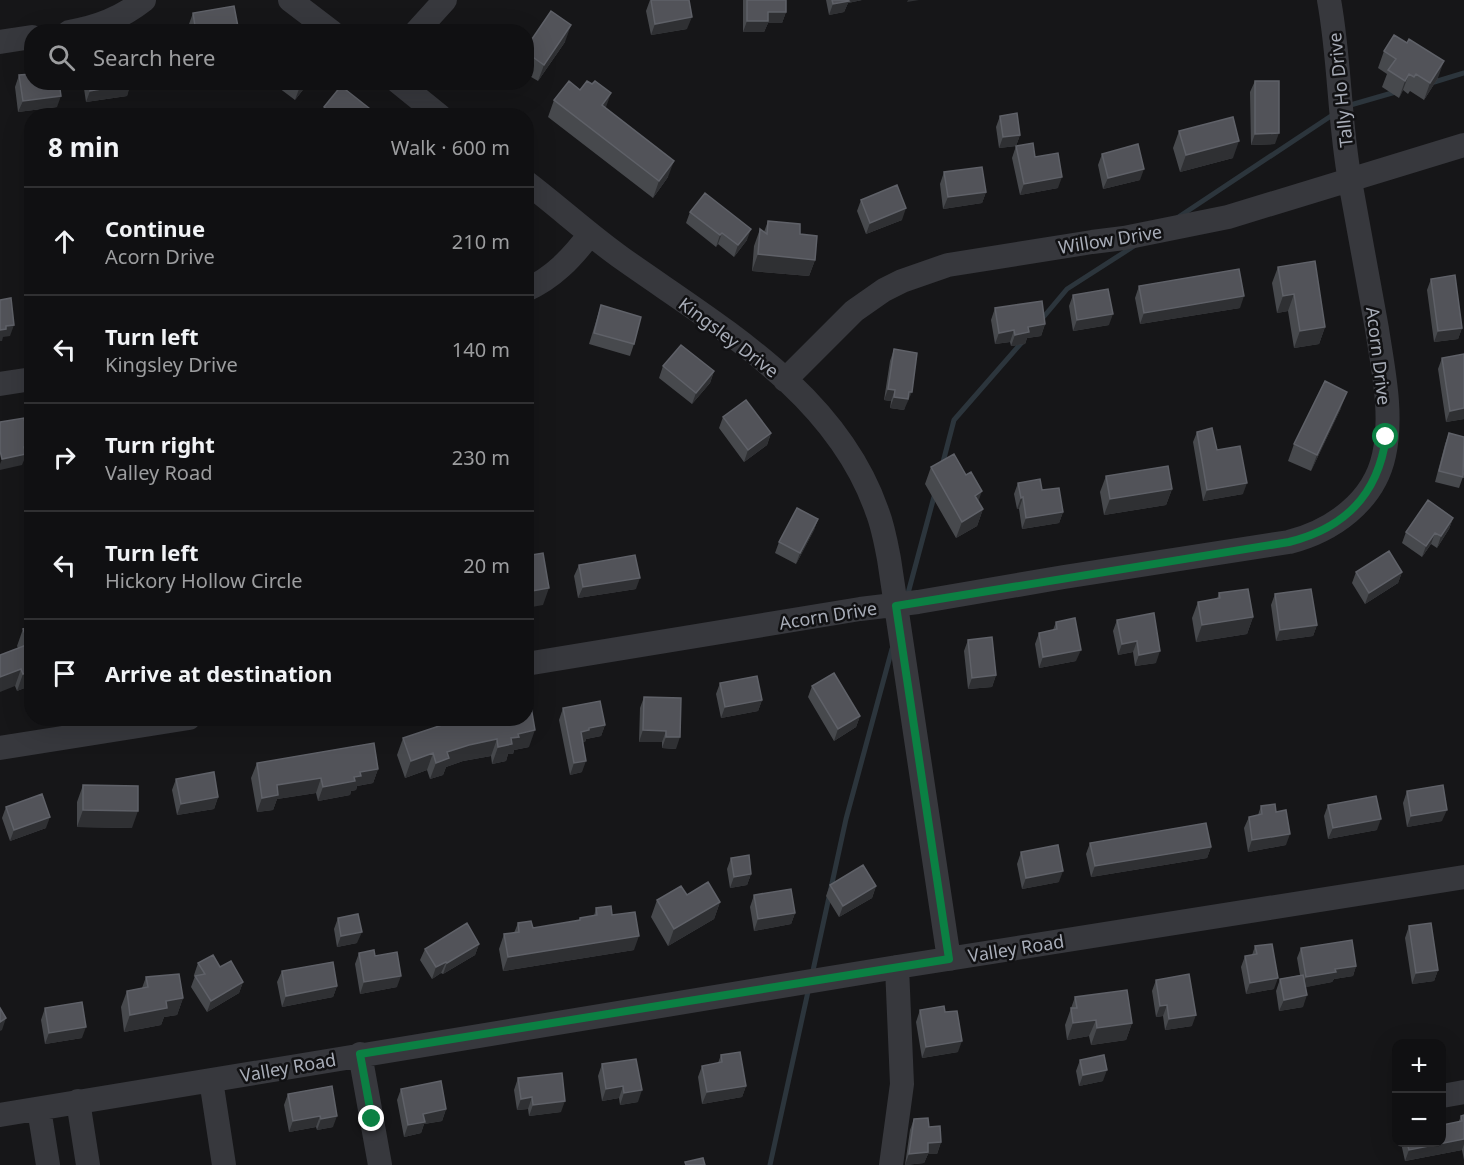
<!DOCTYPE html>
<meta charset="utf-8">
<style>
:root{--surface:#101012;--page:#1e1e20;--text:#f1f3f6;--muted:#9c9d9f;--line:#303032}
body{margin:0;font-family:"Noto Sans",sans-serif;background:var(--page);color:var(--text)}
.controls{position:absolute;right:18px;bottom:18px;display:grid;overflow:hidden;border-radius:12px;box-shadow:0 6px 24px #0002}
.controls button{width:54px;height:54px;display:grid;place-items:center;padding:0;border:0;border-bottom:2px solid var(--line);background:var(--surface);color:var(--text);font:30px sans-serif}
.stop{position:absolute;width:18px;height:18px;margin:-14px;border:4px solid #0b8043;border-radius:50%;background:#fff}
.stop.end{background:#0b8043;border-color:#fff;box-shadow:0 2px 6px #0008}
.list{margin:0;padding:0;list-style:none}
h2{display:flex;justify-content:space-between;align-items:center;height:78px;margin:0;padding:0 24px;font-size:26px}
h2 small{font-size:20px;font-weight:400;color:var(--muted)}
.list li{display:grid;grid-template-columns:39px 1fr auto;gap:18px;align-items:center;box-sizing:border-box;height:108px;padding:0 24px;border-top:2px solid var(--line)}
.list b{display:block;font-size:22px;white-space:nowrap}
.list p{margin:0;font-size:20px;white-space:nowrap;color:var(--muted)}
.list em{font-size:20px;font-style:normal;color:var(--muted)}
.icon{flex:none;width:33px;height:33px;fill:none;stroke:currentColor;stroke-width:2;stroke-linecap:round;stroke-linejoin:round}
.map{position:relative;flex:none;width:1464px;height:1165px;overflow:hidden}
.search{position:absolute;background:var(--surface);box-shadow:0 6px 24px #0002;left:24px;top:24px;width:510px;height:66px;display:flex;align-items:center;gap:15px;box-sizing:border-box;padding:0 21px;border-radius:24px;color:var(--muted);font-size:22px}
.panel{position:absolute;background:var(--surface);box-shadow:0 6px 24px #0002;left:24px;top:108px;width:510px;height:618px;border-radius:24px}
.map>svg:first-child{display:block}
</style>
<div class="map">
<svg width="1464" height="1165" viewBox="0 0 1464 1165">
<rect width="100%" height="100%" fill="#161618"/>
<g fill="none" stroke-linecap="round" stroke-linejoin="round">
<path stroke="#2c353c" stroke-width="5" d="M 1431,83 L 1464,73
M 1347,106 L 1399,91
M 1177,218 L 1334,114
M 1041,320 L 1067,289 L 1134,246
M 942,466 L 954,420 L 1023,341
M 907,597 L 935,493
M 812,975 L 846,819 L 892,649
M 770,1165 L 809,987"/>
<path stroke="#37383d" stroke-width="24" d="M 290,0 L 332,32
M 69,32 C 98,27 121,18 144,0
M 416,32 L 445,0
M 0,42 L 32,37
M 398,82 L 440,116
M 526,182 C 559,207 589,235 623,259 C 719,327 836,393 877,511 C 883,526 886,543 889,559 L 949,959
M 526,290 C 553,278 572,258 590,234
M 785,380 L 854,311 L 884,290 L 902,281 L 948,265 L 1092,242 L 1124,238 L 1228,217 L 1464,145
M 0,384 L 32,379
M 526,664 L 860,609 L 918,602 L 1064,577 L 1289,542 C 1332,531 1374,502 1384,455 C 1393,414 1383,369 1377,329 C 1368,279 1359,230 1350,181 C 1339,121 1340,60 1329,0
M 0,748 L 189,718
M 360,1054 L 380,1165
M 211,1080 L 224,1165
M 1442,1096 L 1464,1092
M 78,1101 L 88,1165
M 39,1109 L 48,1165
M 0,1115 L 897,967 L 1464,877
M 891,1165 L 902,1084 L 897,967"/>
</g>
<path fill="#47494d" d="M 650,0 L 687,29 L 651,35 L 646,11 Z
M 743,0 L 786,0 L 786,12 L 782,23 L 768,23 L 764,32 L 743,32 Z
M 826,0 L 862,0 L 848,3 L 844,12 L 829,15 Z
M 193,13 L 239,32 L 190,32 L 189,24 Z
M 526,36 L 532,39 L 565,42 L 538,81 L 526,74 Z
M 1384,51 L 1438,78 L 1424,100 L 1410,91 L 1408,94 L 1403,90 L 1399,98 L 1382,87 L 1387,74 L 1378,68 Z
M 19,75 L 57,107 L 18,112 L 15,87 Z
M 1255,81 L 1275,144 L 1251,145 L 1250,92 Z
M 83,82 L 130,82 L 127,96 L 86,102 Z
M 271,82 L 309,82 L 295,100 Z
M 554,100 L 606,108 L 668,177 L 653,198 L 548,117 Z
M 324,107 L 379,116 L 321,116 Z
M 1000,116 L 1020,135 L 1016,146 L 999,148 L 996,127 Z
M 1179,131 L 1233,158 L 1180,172 L 1173,148 Z
M 1016,146 L 1035,157 L 1058,188 L 1020,195 L 1012,158 Z
M 1102,154 L 1140,180 L 1103,189 L 1098,165 Z
M 944,172 L 986,192 L 982,203 L 943,209 L 940,184 Z
M 861,200 L 902,220 L 866,234 L 857,211 Z
M 690,212 L 747,240 L 734,257 L 718,244 L 716,247 L 686,223 Z
M 768,221 L 800,234 L 815,260 L 809,276 L 752,271 L 754,246 L 760,229 L 764,232 Z
M 1278,267 L 1325,327 L 1319,344 L 1294,348 L 1288,311 L 1277,313 L 1272,283 Z
M 1431,279 L 1462,328 L 1458,339 L 1434,342 L 1427,290 Z
M 1139,286 L 1240,308 L 1140,324 L 1135,298 Z
M 1073,295 L 1109,325 L 1073,331 L 1069,306 Z
M 601,305 L 634,344 L 630,356 L 589,344 Z
M 995,308 L 1045,324 L 1041,336 L 1027,338 L 1025,344 L 1011,346 L 1010,342 L 995,344 L 991,320 Z
M 894,349 L 907,403 L 906,403 L 904,410 L 890,408 L 891,401 L 884,400 L 890,361 Z
M 1442,358 L 1464,419 L 1446,422 L 1438,369 Z
M 663,366 L 714,371 L 710,383 L 692,404 L 659,378 Z
M 1341,408 L 1311,471 L 1288,461 L 1294,444 Z
M 723,417 L 771,433 L 767,445 L 744,462 L 719,428 Z
M 1197,432 L 1217,450 L 1243,494 L 1203,501 L 1193,442 Z
M 1449,433 L 1464,474 L 1459,488 L 1435,482 L 1445,444 Z
M 931,467 L 978,502 L 983,509 L 977,526 L 956,538 L 925,484 Z
M 1106,476 L 1172,489 L 1166,505 L 1104,515 L 1100,492 Z
M 1018,483 L 1042,490 L 1063,512 L 1059,523 L 1022,529 L 1019,509 L 1017,509 L 1014,494 Z
M 1453,518 L 1449,529 L 1437,548 L 1431,544 L 1422,557 L 1402,543 L 1406,532 Z
M 818,519 L 814,530 L 796,564 L 775,553 L 779,542 Z
M 579,565 L 636,589 L 578,598 L 574,576 Z
M 1356,572 L 1402,572 L 1398,583 L 1365,604 L 1352,583 Z
M 1219,593 L 1253,617 L 1247,634 L 1196,642 L 1192,618 L 1198,602 L 1217,599 Z
M 1275,594 L 1317,625 L 1313,636 L 1276,641 L 1271,605 Z
M 1117,620 L 1156,663 L 1135,666 L 1133,652 L 1118,655 L 1113,631 Z
M 1056,622 L 1076,661 L 1039,668 L 1035,644 L 1039,633 L 1053,630 Z
M 32,626 L 32,685 L 17,691 L 15,686 L 18,648 L 17,646 L 23,629 Z
M 968,640 L 996,675 L 992,687 L 968,689 L 964,651 Z
M 720,683 L 762,700 L 758,711 L 721,718 L 716,694 Z
M 812,686 L 860,716 L 856,727 L 834,741 L 808,697 Z
M 644,697 L 676,749 L 662,748 L 662,742 L 639,742 L 640,708 Z
M 563,708 L 605,725 L 601,736 L 586,739 L 585,742 L 583,742 L 582,772 L 570,775 L 559,720 Z
M 457,722 L 529,747 L 514,750 L 513,754 L 508,754 L 506,761 L 492,764 L 491,756 L 463,761 L 446,767 L 443,775 L 430,779 L 427,770 L 405,778 L 397,755 L 403,738 Z
M 257,763 L 378,769 L 373,783 L 357,786 L 356,790 L 351,791 L 350,795 L 318,801 L 316,793 L 277,799 L 273,810 L 257,812 L 251,778 Z
M 176,779 L 218,797 L 214,809 L 177,815 L 172,790 Z
M 83,785 L 132,828 L 77,827 L 77,802 Z
M 1407,791 L 1442,821 L 1407,827 L 1403,803 Z
M 1328,805 L 1377,830 L 1328,839 L 1324,816 Z
M 1261,806 L 1276,812 L 1286,845 L 1248,852 L 1244,828 L 1249,817 L 1258,815 Z
M 6,807 L 46,828 L 10,841 L 2,818 Z
M 1090,843 L 1211,847 L 1207,858 L 1091,877 L 1086,854 Z
M 1021,852 L 1059,882 L 1022,889 L 1017,864 Z
M 731,858 L 751,874 L 747,885 L 730,888 L 727,869 Z
M 830,885 L 876,886 L 872,898 L 839,917 L 826,896 Z
M 687,895 L 720,902 L 714,919 L 668,946 L 651,917 L 657,900 Z
M 754,895 L 795,913 L 791,924 L 754,931 L 750,907 Z
M 596,908 L 612,915 L 634,950 L 503,971 L 499,949 L 504,934 L 514,933 L 518,923 L 533,928 L 579,921 L 580,918 L 594,916 Z
M 338,918 L 357,943 L 337,947 L 334,929 Z
M 1409,926 L 1438,970 L 1434,981 L 1412,984 L 1405,938 Z
M 479,944 L 475,955 L 443,974 L 441,973 L 432,979 L 420,960 L 425,949 Z
M 1255,946 L 1274,989 L 1246,994 L 1241,967 L 1245,956 L 1252,955 Z
M 1301,948 L 1356,966 L 1353,976 L 1334,979 L 1332,982 L 1305,987 L 1303,1007 L 1279,1011 L 1276,991 L 1280,979 L 1300,975 L 1297,958 Z
M 359,953 L 397,987 L 360,994 L 355,964 Z
M 198,963 L 220,967 L 243,982 L 239,993 L 207,1012 L 191,987 L 195,976 L 194,975 Z
M 282,971 L 337,986 L 333,997 L 282,1007 L 277,982 Z
M 146,977 L 183,998 L 177,1015 L 164,1017 L 161,1025 L 124,1032 L 121,1007 L 127,991 L 142,988 Z
M 1156,980 L 1192,1026 L 1165,1030 L 1163,1016 L 1156,1017 L 1152,991 Z
M 1075,997 L 1132,1023 L 1126,1040 L 1091,1045 L 1089,1036 L 1067,1040 L 1065,1025 Z
M 45,1008 L 82,1038 L 45,1044 L 41,1020 Z
M 920,1010 L 958,1052 L 922,1058 L 916,1022 Z
M 721,1055 L 746,1086 L 742,1097 L 702,1104 L 698,1077 L 702,1066 L 718,1063 Z
M 1080,1060 L 1103,1081 L 1079,1086 L 1076,1071 Z
M 602,1064 L 638,1102 L 620,1105 L 619,1098 L 602,1101 L 598,1076 Z
M 518,1078 L 561,1112 L 529,1116 L 528,1109 L 517,1110 L 514,1090 Z
M 332,1086 L 333,1127 L 317,1130 L 316,1127 L 289,1132 L 284,1105 L 288,1094 Z
M 401,1089 L 446,1109 L 442,1121 L 424,1124 L 421,1133 L 404,1137 L 397,1100 Z
M 1464,1115 L 1464,1160 L 1462,1150 L 1405,1161 L 1401,1143 L 1442,1143 L 1459,1121 L 1461,1116 Z
M 914,1119 L 929,1127 L 941,1142 L 937,1154 L 928,1154 L 924,1163 L 905,1165 L 910,1130 Z"/>
<path fill="#2f3033" d="M 844,0 L 862,0 L 848,3 L 844,12 L 829,15 L 833,4 Z
M 908,0 L 919,0 L 907,2 Z
M 768,12 L 786,12 L 782,23 L 768,23 L 764,32 L 743,32 L 747,21 Z
M 692,17 L 687,29 L 651,35 L 655,24 Z
M 571,25 L 565,42 L 538,81 L 544,65 Z
M 1444,61 L 1438,78 L 1424,100 L 1430,83 Z
M 1409,74 L 1403,90 L 1399,98 L 1405,81 Z
M 304,82 L 309,82 L 295,100 L 299,89 Z
M 131,84 L 127,96 L 86,102 L 90,91 Z
M 611,93 L 605,110 L 602,105 Z
M 61,96 L 57,107 L 18,112 L 23,101 Z
M 1279,133 L 1275,144 L 1251,145 L 1255,134 Z
M 1020,135 L 1016,146 L 999,148 L 1003,137 Z
M 1239,141 L 1233,158 L 1180,172 L 1186,155 Z
M 674,161 L 668,177 L 653,198 L 659,181 Z
M 1144,169 L 1140,180 L 1103,189 L 1108,178 Z
M 1062,177 L 1058,188 L 1020,195 L 1024,184 Z
M 986,192 L 982,203 L 943,209 L 948,197 Z
M 906,208 L 902,220 L 866,234 L 870,223 Z
M 751,229 L 747,240 L 734,257 L 738,245 Z
M 722,233 L 718,244 L 716,247 L 720,235 Z
M 758,254 L 815,260 L 809,276 L 752,271 Z
M 1294,294 L 1288,311 L 1277,313 L 1283,296 Z
M 1244,296 L 1240,308 L 1140,324 L 1144,313 Z
M 1113,314 L 1109,325 L 1073,331 L 1077,320 Z
M 1045,324 L 1041,336 L 1027,338 L 1025,344 L 1011,346 L 1015,335 L 1028,327 Z
M 14,325 L 10,336 L 3,337 L 2,341 L 0,341 L 0,330 L 6,326 Z
M 1325,327 L 1319,344 L 1294,348 L 1300,331 Z
M 1462,328 L 1458,339 L 1434,342 L 1438,331 Z
M 1014,330 L 1010,342 L 995,344 L 999,333 Z
M 714,371 L 710,383 L 692,404 L 696,393 Z
M 888,389 L 895,390 L 891,401 L 884,400 Z
M 909,392 L 912,392 L 904,410 L 890,408 L 894,397 Z
M 1347,392 L 1341,408 L 1311,471 L 1317,455 Z
M 1464,408 L 1464,419 L 1446,422 L 1450,411 Z
M 771,433 L 767,445 L 744,462 L 748,450 Z
M 30,446 L 22,465 L 0,470 L 0,464 L 2,459 L 24,447 Z
M 1247,483 L 1243,494 L 1203,501 L 1207,490 Z
M 1172,489 L 1166,505 L 1104,515 L 1110,499 Z
M 982,491 L 976,508 L 975,496 Z
M 1023,497 L 1019,509 L 1017,509 L 1021,498 Z
M 983,509 L 977,526 L 956,538 L 962,522 Z
M 1063,512 L 1059,523 L 1022,529 L 1026,518 Z
M 1453,518 L 1449,529 L 1437,548 L 1441,536 Z
M 818,519 L 814,530 L 796,564 L 800,553 Z
M 1435,533 L 1431,544 L 1422,557 L 1426,546 Z
M 1402,572 L 1398,583 L 1365,604 L 1369,593 Z
M 640,578 L 636,589 L 578,598 L 583,587 Z
M 549,588 L 543,605 L 526,608 L 526,592 Z
M 1253,617 L 1247,634 L 1196,642 L 1202,625 Z
M 1317,625 L 1313,636 L 1276,641 L 1280,630 Z
M 1137,641 L 1133,652 L 1118,655 L 1122,644 Z
M 1081,650 L 1076,661 L 1039,668 L 1043,657 Z
M 1160,651 L 1156,663 L 1135,666 L 1139,655 Z
M 21,669 L 15,686 L 0,692 L 0,677 Z
M 32,671 L 32,685 L 17,691 L 23,674 Z
M 996,675 L 992,687 L 968,689 L 972,678 Z
M 762,700 L 758,711 L 721,718 L 725,707 Z
M 860,716 L 856,727 L 834,741 L 838,729 Z
M 605,725 L 601,736 L 586,739 L 585,742 L 577,743 L 581,732 L 589,728 Z
M 535,730 L 529,747 L 514,750 L 513,754 L 508,754 L 506,761 L 492,764 L 498,747 L 518,734 Z
M 643,730 L 666,731 L 662,742 L 639,742 Z
M 666,737 L 680,737 L 676,749 L 662,748 Z
M 497,739 L 491,756 L 463,761 L 446,767 L 443,775 L 430,779 L 436,763 L 447,752 L 469,745 Z
M 433,753 L 427,770 L 405,778 L 411,761 Z
M 586,761 L 582,772 L 570,775 L 574,763 Z
M 378,769 L 373,783 L 357,786 L 356,790 L 351,791 L 350,795 L 318,801 L 323,787 L 354,777 L 360,772 Z
M 321,778 L 316,793 L 277,799 L 273,810 L 257,812 L 262,798 L 277,785 Z
M 218,797 L 214,809 L 177,815 L 181,804 Z
M 83,810 L 138,811 L 132,828 L 77,827 Z
M 1447,810 L 1442,821 L 1407,827 L 1411,816 Z
M 50,817 L 46,828 L 10,841 L 14,830 Z
M 1381,819 L 1377,830 L 1328,839 L 1333,828 Z
M 1290,834 L 1286,845 L 1248,852 L 1252,840 Z
M 1211,847 L 1207,858 L 1091,877 L 1095,866 Z
M 1063,871 L 1059,882 L 1022,889 L 1026,878 Z
M 751,874 L 747,885 L 730,888 L 734,877 Z
M 876,886 L 872,898 L 839,917 L 843,906 Z
M 720,902 L 714,919 L 668,946 L 674,929 Z
M 795,913 L 791,924 L 754,931 L 758,919 Z
M 362,932 L 357,943 L 337,947 L 341,936 Z
M 639,936 L 634,950 L 503,971 L 508,957 Z
M 479,944 L 475,955 L 443,974 L 447,963 Z
M 446,962 L 441,973 L 432,979 L 436,967 Z
M 1356,966 L 1353,976 L 1334,979 L 1332,982 L 1302,988 L 1306,977 L 1335,969 Z
M 1438,970 L 1434,981 L 1412,984 L 1416,973 Z
M 401,976 L 397,987 L 360,994 L 364,982 Z
M 1278,978 L 1274,989 L 1246,994 L 1250,983 Z
M 243,982 L 239,993 L 207,1012 L 211,1001 Z
M 337,986 L 333,997 L 282,1007 L 286,996 Z
M 1307,995 L 1303,1007 L 1279,1011 L 1284,1000 Z
M 183,998 L 177,1015 L 164,1017 L 161,1025 L 124,1032 L 130,1015 L 166,1001 Z
M 1167,1005 L 1163,1016 L 1156,1017 L 1160,1006 Z
M 1196,1015 L 1192,1026 L 1165,1030 L 1169,1019 Z
M 6,1018 L 2,1030 L 0,1031 L 0,1022 Z
M 1096,1020 L 1089,1036 L 1067,1040 L 1073,1023 Z
M 1132,1023 L 1126,1040 L 1091,1045 L 1097,1028 Z
M 86,1027 L 82,1038 L 45,1044 L 49,1033 Z
M 962,1041 L 958,1052 L 922,1058 L 926,1047 Z
M 1107,1070 L 1103,1081 L 1079,1086 L 1083,1075 Z
M 623,1086 L 619,1098 L 602,1101 L 606,1089 Z
M 746,1086 L 742,1097 L 702,1104 L 707,1092 Z
M 642,1090 L 638,1102 L 620,1105 L 624,1093 Z
M 532,1097 L 528,1109 L 517,1110 L 521,1099 Z
M 565,1101 L 561,1112 L 529,1116 L 533,1105 Z
M 446,1109 L 442,1121 L 424,1124 L 421,1133 L 404,1137 L 408,1125 L 423,1114 Z
M 320,1116 L 316,1127 L 289,1132 L 293,1121 Z
M 337,1116 L 333,1127 L 317,1130 L 321,1119 Z
M 1464,1139 L 1464,1144 L 1462,1150 L 1405,1161 L 1409,1150 Z
M 941,1142 L 937,1154 L 928,1154 L 924,1163 L 905,1165 L 909,1154 L 928,1143 Z"/>
<path fill="#525359" stroke="#5f6168" stroke-width="1.5" d="M 651,0 L 689,0 L 692,17 L 655,24 Z
M 747,0 L 786,0 L 786,12 L 768,12 L 768,21 L 747,21 Z
M 832,0 L 848,0 L 849,1 L 833,4 Z
M 234,6 L 239,32 L 196,32 L 193,13 Z
M 551,11 L 571,25 L 544,65 L 527,53 L 526,54 L 526,36 L 532,39 Z
M 511,26 L 520,32 L 507,32 Z
M 1394,35 L 1407,43 L 1409,39 L 1444,61 L 1430,83 L 1416,74 L 1414,77 L 1409,74 L 1405,81 L 1388,70 L 1396,59 L 1384,51 Z
M 32,74 L 32,82 L 59,82 L 61,96 L 23,101 L 19,75 Z
M 569,81 L 580,90 L 587,81 L 592,84 L 595,81 L 611,93 L 602,105 L 674,161 L 659,181 L 554,100 Z
M 1255,81 L 1279,81 L 1279,133 L 1255,134 Z
M 89,82 L 130,82 L 131,84 L 90,91 Z
M 290,82 L 304,82 L 299,89 Z
M 341,86 L 379,116 L 335,116 L 324,107 Z
M 1017,113 L 1020,135 L 1003,137 L 1000,116 Z
M 1233,117 L 1239,141 L 1186,155 L 1179,131 Z
M 1033,143 L 1035,157 L 1058,153 L 1062,177 L 1024,184 L 1016,146 Z
M 1138,144 L 1144,169 L 1108,178 L 1102,154 Z
M 982,167 L 986,192 L 948,197 L 944,172 Z
M 897,185 L 906,208 L 870,223 L 861,200 Z
M 705,193 L 751,229 L 738,245 L 722,233 L 720,235 L 690,212 Z
M 768,221 L 800,224 L 800,234 L 817,236 L 815,260 L 758,254 L 760,229 L 767,234 Z
M 1315,261 L 1325,327 L 1300,331 L 1294,294 L 1283,296 L 1278,267 Z
M 1239,269 L 1244,296 L 1144,313 L 1139,286 Z
M 1455,275 L 1462,328 L 1438,331 L 1431,279 Z
M 1108,289 L 1113,314 L 1077,320 L 1073,295 Z
M 11,298 L 14,325 L 6,326 L 6,329 L 0,330 L 0,300 Z
M 1042,301 L 1045,324 L 1028,327 L 1029,332 L 1015,335 L 1014,330 L 999,333 L 995,308 Z
M 601,305 L 641,317 L 634,344 L 594,333 Z
M 681,345 L 714,371 L 696,393 L 663,366 Z
M 894,349 L 917,353 L 912,392 L 909,392 L 908,399 L 894,397 L 895,390 L 888,389 Z
M 1464,354 L 1464,408 L 1450,411 L 1442,358 Z
M 1325,381 L 1347,392 L 1317,455 L 1294,444 Z
M 746,400 L 771,433 L 748,450 L 723,417 Z
M 24,418 L 30,446 L 24,447 L 26,454 L 2,459 L 0,451 L 0,422 Z
M 1212,428 L 1217,450 L 1240,446 L 1247,483 L 1207,490 L 1197,432 Z
M 1449,433 L 1464,437 L 1463,477 L 1439,471 Z
M 954,454 L 966,475 L 971,472 L 982,491 L 975,496 L 983,509 L 962,522 L 931,467 Z
M 1168,466 L 1172,489 L 1110,499 L 1106,476 Z
M 1040,479 L 1042,490 L 1059,488 L 1063,512 L 1026,518 L 1023,497 L 1021,498 L 1018,483 Z
M 1428,500 L 1453,518 L 1441,536 L 1435,533 L 1426,546 L 1406,532 Z
M 797,508 L 818,519 L 800,553 L 779,542 Z
M 1389,551 L 1402,572 L 1369,593 L 1356,572 Z
M 543,553 L 549,588 L 526,592 L 526,556 Z
M 635,555 L 640,578 L 583,587 L 579,565 Z
M 1248,589 L 1253,617 L 1202,625 L 1198,602 L 1220,598 L 1219,593 Z
M 1311,589 L 1317,625 L 1280,630 L 1275,594 Z
M 1154,613 L 1160,651 L 1139,655 L 1137,641 L 1122,644 L 1117,620 Z
M 1075,618 L 1081,650 L 1043,657 L 1039,633 L 1057,629 L 1056,622 Z
M 32,626 L 32,671 L 23,674 L 21,669 L 0,677 L 0,655 L 29,644 L 23,629 Z
M 992,637 L 996,675 L 972,678 L 968,640 Z
M 834,673 L 860,716 L 838,729 L 812,686 Z
M 757,676 L 762,700 L 725,707 L 720,683 Z
M 644,697 L 681,698 L 680,737 L 666,737 L 666,731 L 643,730 Z
M 600,701 L 605,725 L 589,728 L 589,730 L 581,732 L 586,761 L 574,763 L 563,708 Z
M 531,707 L 535,730 L 518,734 L 519,737 L 511,738 L 512,744 L 498,747 L 497,739 L 469,745 L 447,752 L 449,758 L 436,763 L 433,753 L 411,761 L 403,738 L 457,720 L 457,722 L 475,718 L 526,718 L 526,708 Z
M 374,743 L 378,769 L 360,772 L 361,776 L 354,777 L 355,781 L 323,787 L 321,778 L 277,785 L 278,795 L 262,798 L 257,763 Z
M 214,772 L 218,797 L 181,804 L 176,779 Z
M 83,785 L 138,786 L 138,811 L 83,810 Z
M 1443,785 L 1447,810 L 1411,816 L 1407,791 Z
M 42,794 L 50,817 L 14,830 L 6,807 Z
M 1376,796 L 1381,819 L 1333,828 L 1328,805 Z
M 1275,804 L 1276,812 L 1286,810 L 1290,834 L 1252,840 L 1249,817 L 1262,814 L 1261,806 Z
M 1206,823 L 1211,847 L 1095,866 L 1090,843 Z
M 1058,845 L 1063,871 L 1026,878 L 1021,852 Z
M 749,855 L 751,874 L 734,877 L 731,858 Z
M 863,865 L 876,886 L 843,906 L 830,885 Z
M 708,882 L 720,902 L 674,929 L 657,900 L 681,886 L 687,895 Z
M 791,889 L 795,913 L 758,919 L 754,895 Z
M 611,906 L 612,915 L 635,912 L 639,936 L 508,957 L 504,934 L 519,932 L 518,923 L 531,921 L 533,928 L 580,920 L 580,918 L 597,915 L 596,908 Z
M 358,914 L 362,932 L 341,936 L 338,918 Z
M 467,923 L 479,944 L 447,963 L 446,962 L 436,967 L 425,949 Z
M 1431,923 L 1438,970 L 1416,973 L 1409,926 Z
M 1352,940 L 1356,966 L 1335,969 L 1336,972 L 1306,977 L 1301,948 Z
M 1272,944 L 1278,978 L 1250,983 L 1245,956 L 1257,954 L 1255,946 Z
M 374,950 L 375,956 L 397,952 L 401,976 L 364,982 L 359,953 Z
M 213,955 L 220,967 L 231,961 L 243,982 L 211,1001 L 195,976 L 205,974 L 198,963 Z
M 333,962 L 337,986 L 286,996 L 282,971 Z
M 179,974 L 183,998 L 166,1001 L 167,1008 L 130,1015 L 127,991 L 148,987 L 146,977 Z
M 1189,974 L 1196,1015 L 1169,1019 L 1167,1005 L 1160,1006 L 1156,980 Z
M 1303,975 L 1307,995 L 1284,1000 L 1280,979 Z
M 1127,990 L 1132,1023 L 1097,1028 L 1096,1020 L 1073,1023 L 1071,1008 L 1077,1008 L 1075,997 Z
M 82,1002 L 86,1027 L 49,1033 L 45,1008 Z
M 944,1006 L 945,1012 L 957,1011 L 962,1041 L 926,1047 L 920,1010 Z
M 0,1008 L 6,1018 L 0,1022 Z
M 740,1052 L 746,1086 L 707,1092 L 702,1066 L 722,1062 L 721,1055 Z
M 1104,1055 L 1107,1070 L 1083,1075 L 1080,1060 Z
M 636,1059 L 642,1090 L 624,1093 L 623,1086 L 606,1089 L 602,1064 Z
M 562,1073 L 565,1101 L 533,1105 L 532,1097 L 521,1099 L 518,1078 Z
M 441,1081 L 446,1109 L 423,1114 L 425,1122 L 408,1125 L 401,1089 Z
M 332,1086 L 337,1116 L 321,1119 L 320,1116 L 293,1121 L 288,1094 Z
M 1464,1115 L 1464,1139 L 1409,1150 L 1407,1143 L 1442,1143 L 1442,1125 L 1462,1121 L 1461,1116 Z
M 928,1118 L 929,1127 L 940,1126 L 941,1142 L 928,1143 L 928,1152 L 909,1154 L 914,1119 Z
M 703,1158 L 705,1165 L 686,1165 L 685,1162 Z"/>
<g fill="none" stroke-linecap="round" stroke-linejoin="round">
<path stroke="#0b8043" stroke-width="8" d="M 372,1119 L 360,1054 L 949,959 L 896,606 L 1289,542 C 1345,528 1378,495 1386,437"/>
</g>
<g text-anchor="middle" dominant-baseline="central" stroke-width="5" stroke-linejoin="round" paint-order="stroke">
<g font-size="18" fill="#a8adb8" stroke="#111113">
<text transform="translate(1340 90) rotate(-96)">Tally Ho Drive</text>
<text transform="translate(1110 239) rotate(-9)">Willow Drive</text>
<text transform="translate(729 337) rotate(37)">Kingsley Drive</text>
<text transform="translate(1379 356) rotate(83)">Acorn Drive</text>
<text transform="translate(828 615) rotate(-9)">Acorn Drive</text>
<text transform="translate(1016 948) rotate(-9)">Valley Road</text>
<text transform="translate(288 1067) rotate(-10)">Valley Road</text>
</g>
</g>
</svg>
<div class="controls">
<button>+</button>
<button>−</button>
</div>
<div class="stop" style="left:1386px;top:437px"></div>
<div class="stop end" style="left:372px;top:1119px"></div>
<div class="search"><svg class="icon" aria-label="search" viewBox="0 0 24 24"><circle cx="10" cy="10" r="6"/><path d="M15 15l6 6"/></svg>Search here</div>
<section class="panel">
<h2>8 min<small>Walk · 600 m</small></h2>
<ul class="list">
<li><svg class="icon" aria-label="ahead" viewBox="0 0 24 24"><path d="M12 20V5M6 11l6-6 6 6"/></svg><div><b>Continue</b><p>Acorn Drive</p></div><em>210 m</em></li>
<li><svg class="icon" aria-label="left" viewBox="0 0 24 24"><path d="M17 20v-9H6M10 6l-5 5 5 5"/></svg><div><b>Turn left</b><p>Kingsley Drive</p></div><em>140 m</em></li>
<li><svg class="icon" aria-label="right" viewBox="0 0 24 24"><path d="M7 20v-9h11M14 6l5 5-5 5"/></svg><div><b>Turn right</b><p>Valley Road</p></div><em>230 m</em></li>
<li><svg class="icon" aria-label="left" viewBox="0 0 24 24"><path d="M17 20v-9H6M10 6l-5 5 5 5"/></svg><div><b>Turn left</b><p>Hickory Hollow Circle</p></div><em>20 m</em></li>
<li><svg class="icon" aria-label="arrive" viewBox="0 0 24 24"><path d="M6 21V4h12l-3 4 3 4H6"/></svg><div><b>Arrive at destination</b></div></li>
</ul>
</section>
</div>
